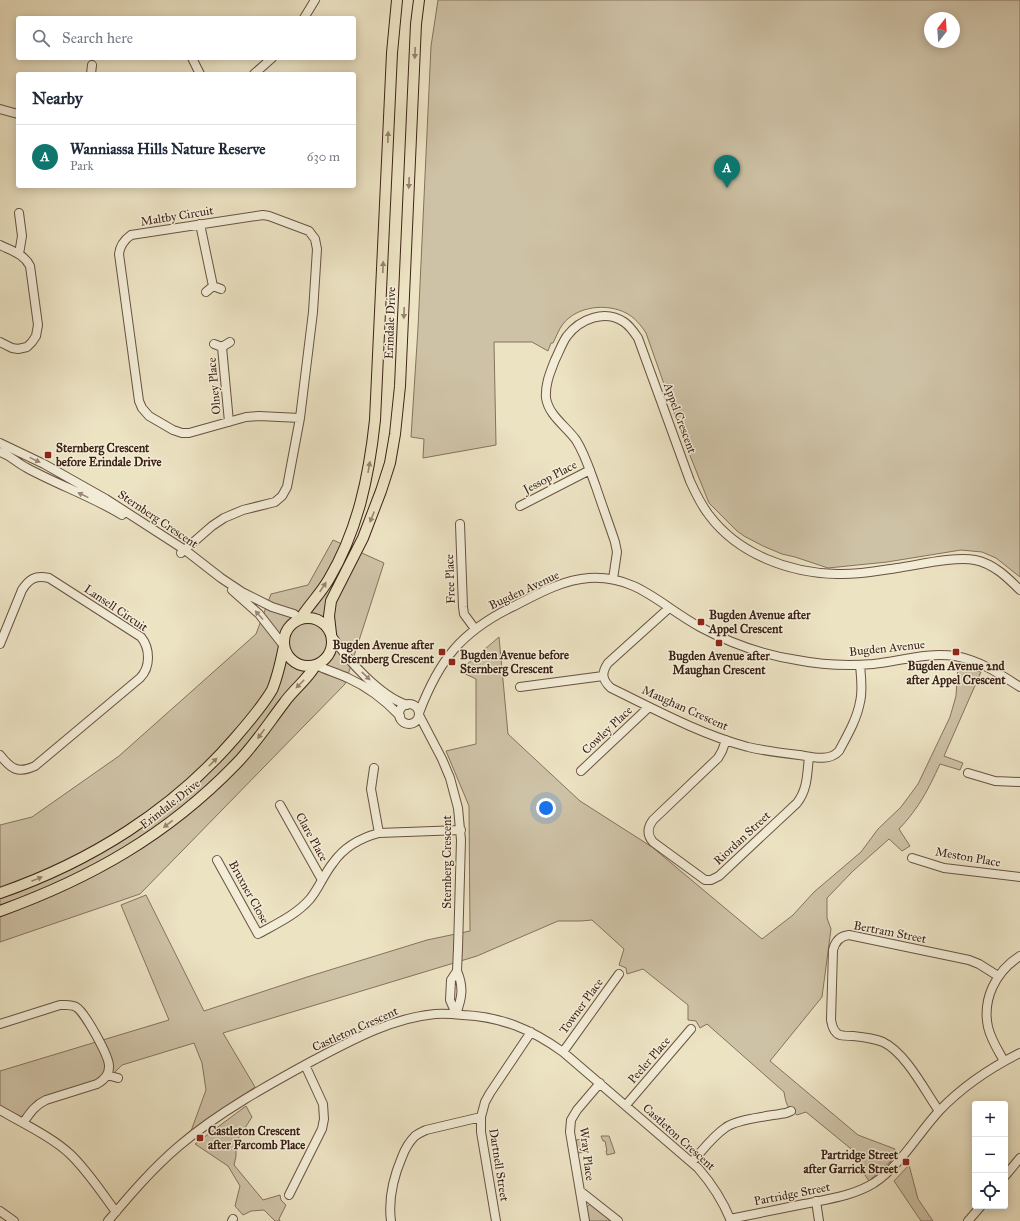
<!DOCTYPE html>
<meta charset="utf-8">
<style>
:root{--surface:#fff;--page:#f6f6f7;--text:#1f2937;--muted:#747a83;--line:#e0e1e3;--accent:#0f766e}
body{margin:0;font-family:"IM FELL Great Primer",serif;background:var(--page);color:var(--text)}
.controls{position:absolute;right:12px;bottom:12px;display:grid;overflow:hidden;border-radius:4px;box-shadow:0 2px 10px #0003}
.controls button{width:36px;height:36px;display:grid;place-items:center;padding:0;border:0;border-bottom:1px solid var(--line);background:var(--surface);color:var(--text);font:20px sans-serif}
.compass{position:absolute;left:924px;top:12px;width:36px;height:36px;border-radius:50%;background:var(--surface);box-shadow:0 2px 10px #0003;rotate:17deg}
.you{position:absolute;left:546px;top:808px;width:14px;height:14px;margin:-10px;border:3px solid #fff;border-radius:50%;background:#1a73e8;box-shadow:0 0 0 6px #1a73e833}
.badge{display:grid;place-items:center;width:26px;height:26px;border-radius:50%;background:var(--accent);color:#fff;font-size:13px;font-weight:700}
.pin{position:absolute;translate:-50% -33px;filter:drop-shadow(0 1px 2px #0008)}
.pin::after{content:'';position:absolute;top:21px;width:14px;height:12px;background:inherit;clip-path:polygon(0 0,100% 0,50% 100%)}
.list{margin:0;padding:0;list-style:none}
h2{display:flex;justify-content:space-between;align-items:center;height:52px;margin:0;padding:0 16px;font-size:17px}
h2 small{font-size:13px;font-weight:400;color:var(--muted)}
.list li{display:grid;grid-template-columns:26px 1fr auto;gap:12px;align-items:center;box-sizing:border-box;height:64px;padding:0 16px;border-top:1px solid var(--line)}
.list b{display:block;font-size:15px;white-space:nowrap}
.list p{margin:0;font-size:13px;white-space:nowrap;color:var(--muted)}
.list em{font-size:13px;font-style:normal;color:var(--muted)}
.icon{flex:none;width:22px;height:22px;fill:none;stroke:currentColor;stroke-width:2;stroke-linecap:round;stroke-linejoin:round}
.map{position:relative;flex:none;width:1020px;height:1221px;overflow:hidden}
.search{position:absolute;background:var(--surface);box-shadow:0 2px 10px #0003;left:16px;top:16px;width:340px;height:44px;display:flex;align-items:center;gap:10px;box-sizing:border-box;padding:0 14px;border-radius:4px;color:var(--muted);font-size:15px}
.panel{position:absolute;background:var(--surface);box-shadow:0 2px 10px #0003;left:16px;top:72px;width:340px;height:116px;border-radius:4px}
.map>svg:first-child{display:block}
</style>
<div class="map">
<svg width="1020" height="1221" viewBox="0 0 1020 1221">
<rect width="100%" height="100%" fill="#ece3c3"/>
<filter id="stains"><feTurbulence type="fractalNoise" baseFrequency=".005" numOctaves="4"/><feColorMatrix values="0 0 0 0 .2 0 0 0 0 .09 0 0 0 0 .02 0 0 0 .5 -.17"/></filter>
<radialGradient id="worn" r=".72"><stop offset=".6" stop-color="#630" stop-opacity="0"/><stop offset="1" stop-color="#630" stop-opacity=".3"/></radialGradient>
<path fill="#cec2a6" stroke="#85725e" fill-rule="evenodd" d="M 438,0 L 1020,0 L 1020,577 L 996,558 L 982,552 L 961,550 L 887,562 L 828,568 L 795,557 L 782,554 L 763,546 L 744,536 L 737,531 L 709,503 L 683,438 L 646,333 C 641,325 634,317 626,313 C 607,303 577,306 563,324 C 559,329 556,337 553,343 L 551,343 L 548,351 L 532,342 L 494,342 L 496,445 L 423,458 L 424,439 L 411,437 L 418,328 L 431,46 ZM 930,18 L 954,18 L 954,42 L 930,42 Z
M 333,540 L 384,563 L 345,684 L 140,894 L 0,942 L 0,825 L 32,817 L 119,756 L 256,634 L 271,594 L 308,585 Z
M 499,637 L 508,734 L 580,801 L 652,847 L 762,939 L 793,915 L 814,892 L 861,852 L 878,829 L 901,807 L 918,784 L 950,717 L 956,696 L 958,665 L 981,672 L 944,756 L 963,763 L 960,770 L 940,764 C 928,790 919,808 899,829 L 910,846 L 902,851 L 889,839 L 853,871 L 827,898 L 827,918 L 831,929 L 822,997 L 770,1061 L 858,1135 L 895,1149 L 891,1161 L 869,1181 L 863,1172 L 861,1157 L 806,1112 L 797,1115 C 787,1108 786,1104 784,1092 L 707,1024 L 700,1028 L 696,1021 L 688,1020 L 688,1005 L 643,969 L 627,974 L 626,968 L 619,965 L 624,949 L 592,920 L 581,921 L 558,921 L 477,956 L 223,1033 L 255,1087 L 191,1131 L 206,1090 L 202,1063 L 194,1043 L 122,1065 L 110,1077 L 35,1103 L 20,1118 L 0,1112 L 0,1071 L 169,1020 L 121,905 L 146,895 L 204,1011 L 307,977 L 427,940 L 470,931 L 469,806 L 446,751 L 476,744 L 476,679 L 459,671 Z
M 246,1106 L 252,1117 L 236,1142 L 236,1156 L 234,1165 L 263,1200 L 280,1195 L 281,1200 L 286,1205 L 279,1219 L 280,1221 L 275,1221 L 264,1210 L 251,1211 L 243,1215 L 235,1206 L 240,1186 L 228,1166 L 195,1144 Z
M 601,1136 L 609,1136 L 615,1153 L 607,1155 L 606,1151 L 607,1151 L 605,1141 L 603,1141 Z
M 582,1139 L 588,1144 L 587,1151 L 579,1153 L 578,1153 L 576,1140 Z
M 909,1165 L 918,1199 L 933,1221 L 921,1221 L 894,1181 Z
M 591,1203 L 616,1221 L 587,1221 L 586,1208 Z"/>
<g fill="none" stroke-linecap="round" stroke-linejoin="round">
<defs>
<path id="minor" d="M 304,18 L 315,0
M 192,58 L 200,74
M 91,74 L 92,65
M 254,74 L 272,58
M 0,109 L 18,114
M 19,213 L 22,236 L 19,254
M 200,224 L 213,286 L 221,289
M 0,245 C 12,251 24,254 30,266 L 38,325 L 36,336 L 32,342 L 27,347 L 18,349 L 12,348 L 0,342
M 206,292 L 213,286
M 214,344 L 222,347 L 229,422
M 222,347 L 230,342
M 0,443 L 44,464 L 106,499 L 185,550 L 221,578 L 242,592 L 272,607 L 294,614 L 299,619
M 0,452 C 10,455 17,463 27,468 C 58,485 91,496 122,515
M 520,506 L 590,470
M 460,524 L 463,607 L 464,614 L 475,629
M 181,553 L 212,526 L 224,518 L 243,510 L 275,502 L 282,496 L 287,487 L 300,418 L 259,416 L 246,417 L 189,433 L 182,433 L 173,430 L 149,416 L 142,408 L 139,401 L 119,254 C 120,245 124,240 131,235 L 263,215 L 269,216 L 309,231 L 315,239 L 317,249 L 313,312 L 300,418
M 613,579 L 617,552 L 615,542 C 609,524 602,505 596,487 C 590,471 585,454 576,440 C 566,426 549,416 546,398 C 545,384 550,373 555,360 C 559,352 562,343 567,336 C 580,319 605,309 624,322 C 630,326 634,332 638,338 L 690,481 C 695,492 701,505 709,515 C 738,554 789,573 837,574 C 857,575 877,571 897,568 C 918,565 955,556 975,560 C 994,564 1007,577 1020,590
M 232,590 L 259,614 L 284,646
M 669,608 L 608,663 C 601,673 602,680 611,688 C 656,710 700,734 748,747 C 765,751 782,753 799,755 C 812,757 829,762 839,751 C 847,736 857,719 860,702 C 863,690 861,677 860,665
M 332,636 C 347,660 380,696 407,705
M 0,644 L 22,590 C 29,579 35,575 49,578 L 141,637 C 150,648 151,667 140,678 L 35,766 C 18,774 11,769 0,755
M 316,665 C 326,670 337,673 348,678 C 368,687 385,700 400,716
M 520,687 L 603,676
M399 714a10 10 0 1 1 20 0a10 10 0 1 1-20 0Z
M 419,713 C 439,660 461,632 512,607 C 536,595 561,580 589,578 C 637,575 661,606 700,627 C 730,643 763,655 797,660 C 822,665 848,666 873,664 C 901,661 927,652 955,656 C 979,660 1000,674 1020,687
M 419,715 L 442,759 L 450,778 L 458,808 L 461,840 L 458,948 L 457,971 L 451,980 L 450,1000 L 456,1014
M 726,740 L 722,751 L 718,758 L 653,820 C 647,828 647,835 653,842 L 705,880 L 711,880 L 719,876 L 797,803 C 808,789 807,773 809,757
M 374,768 L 371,789 L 379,833
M 581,771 L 649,707
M 968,773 L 995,781 L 1020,782
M 280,805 L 322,880
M 912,858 L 944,868 L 1020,877
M 217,860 L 258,934 C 276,924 296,915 310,899 C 319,888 324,874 333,863 C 344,847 360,838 379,833 L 461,830
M 456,1014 C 462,998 464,987 457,971
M 0,1024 L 60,1005 C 66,1005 71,1004 76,1007 C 84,1011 110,1057 109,1067 C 109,1075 104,1080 97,1084 L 46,1100 C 35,1105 30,1113 23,1123
M 563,1052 L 619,974
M 1004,1061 C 998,1050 991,1040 988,1027 C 982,999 996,971 1020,956
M 107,1075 L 118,1078
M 626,1105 L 691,1029
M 0,1110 C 22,1123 52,1137 70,1154 C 87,1170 102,1193 116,1212
M 939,1111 C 925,1091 906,1053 883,1042 C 873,1038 863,1037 853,1036 C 849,1036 844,1036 840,1035 C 834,1033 832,1026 831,1020 L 833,950 C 835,942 840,936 849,935 L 969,960 L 979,964 L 998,976
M 692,1162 C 702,1151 712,1137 725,1128 C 736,1119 770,1116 786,1113 L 791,1111
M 1005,1176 L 1020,1158
M 580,1191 L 618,1221
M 289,1195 L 322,1129 L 324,1119 L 323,1104 L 305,1065
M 816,1201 L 819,1221
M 0,1211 L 14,1221
M 730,1219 C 755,1214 780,1209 804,1204 C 828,1199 853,1196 874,1183 C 901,1165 917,1135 939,1111 C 962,1087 990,1068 1020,1053
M 108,1221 C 130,1195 152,1169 179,1146 C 219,1112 268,1085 314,1060 C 352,1040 392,1018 435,1014 C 444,1013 454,1014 463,1015 C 502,1017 531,1029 563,1052 L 698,1168 C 712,1184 723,1201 731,1221
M 232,1221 L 233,1219
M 391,1221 C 388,1198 393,1178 402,1157 C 405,1149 409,1142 415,1136 C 419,1133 422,1132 426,1130 L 481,1117
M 496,1221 L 481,1132 L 481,1117 L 485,1102 L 490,1093 L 531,1032
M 585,1221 L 570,1132 L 571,1120 L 577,1110 L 600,1083
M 968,1221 L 981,1206"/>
<path id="major" d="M284 642a24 24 0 1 1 48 0a24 24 0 1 1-48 0Z
M 300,619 C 309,605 321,593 329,579 C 358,530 369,476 375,420 L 392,53 L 397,0
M 331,634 L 329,616 L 331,601 L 363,538 L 381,491 L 390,463 L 395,434 L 400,386 L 416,24 L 419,0
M 0,893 C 90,862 173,810 235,738 C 248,723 262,707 272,690 C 278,676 281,661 284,646
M 0,911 C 91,878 167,835 235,765 C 254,746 268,724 284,703 C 293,690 307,680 315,666"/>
</defs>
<use href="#minor" stroke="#685241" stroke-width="10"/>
<use href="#major" stroke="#3c2216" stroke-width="12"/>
<use href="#minor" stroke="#f3edd8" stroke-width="8"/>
<use href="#major" stroke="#ece3c3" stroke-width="10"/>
</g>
<defs><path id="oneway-solid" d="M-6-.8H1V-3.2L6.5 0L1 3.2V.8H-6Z"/></defs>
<g fill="#94826c">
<use href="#oneway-solid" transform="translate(415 53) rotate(92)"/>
<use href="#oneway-solid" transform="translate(388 137) rotate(-88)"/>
<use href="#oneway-solid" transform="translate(409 183) rotate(92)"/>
<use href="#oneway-solid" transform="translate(383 267) rotate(-88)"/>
<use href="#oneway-solid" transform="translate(404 313) rotate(92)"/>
<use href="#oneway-solid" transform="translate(369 467) rotate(-80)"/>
<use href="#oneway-solid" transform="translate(372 517) rotate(112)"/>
<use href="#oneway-solid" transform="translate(323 587) rotate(-56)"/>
<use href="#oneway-solid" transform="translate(300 684) rotate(135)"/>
<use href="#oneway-solid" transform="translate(261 734) rotate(126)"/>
<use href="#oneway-solid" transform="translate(213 762) rotate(-45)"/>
<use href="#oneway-solid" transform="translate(168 824) rotate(143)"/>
<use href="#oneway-solid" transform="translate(37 879) rotate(-22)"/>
</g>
<g fill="#988877">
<use href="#oneway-solid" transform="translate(35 460) rotate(26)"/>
<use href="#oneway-solid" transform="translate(83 495) rotate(-154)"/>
<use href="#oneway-solid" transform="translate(259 615) rotate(-132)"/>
<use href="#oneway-solid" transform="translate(366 676) rotate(44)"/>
</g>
<g fill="#8f2418" stroke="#f3edd8" stroke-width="1.5">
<rect x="44" y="451" width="8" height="8" rx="2"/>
<rect x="697" y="618" width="8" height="8" rx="2"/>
<rect x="715" y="639" width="8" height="8" rx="2"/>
<rect x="438" y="648" width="8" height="8" rx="2"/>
<rect x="952" y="648" width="8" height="8" rx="2"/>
<rect x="448" y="658" width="8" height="8" rx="2"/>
<rect x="196" y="1134" width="8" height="8" rx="2"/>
<rect x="902" y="1158" width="8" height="8" rx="2"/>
</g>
<g text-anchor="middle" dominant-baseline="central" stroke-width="3" stroke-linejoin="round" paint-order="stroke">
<g font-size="12" fill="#3c2216" stroke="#f3edd8">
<text transform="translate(177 216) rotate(-9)">Maltby Circuit</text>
<text transform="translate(390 323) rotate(-88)">Erindale Drive</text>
<text transform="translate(214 386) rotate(-95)">Olney Place</text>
<text transform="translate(680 418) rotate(70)">Appel Crescent</text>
<text transform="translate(550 477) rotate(-27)">Jessop Place</text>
<text transform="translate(158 519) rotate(34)">Sternberg Crescent</text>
<text transform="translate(450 579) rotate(-92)">Free Place</text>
<text transform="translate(524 590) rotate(-25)">Bugden Avenue</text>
<text transform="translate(116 608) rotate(34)">Lansell Circuit</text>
<text transform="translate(887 648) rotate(-6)">Bugden Avenue</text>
<text transform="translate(685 708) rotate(24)">Maughan Crescent</text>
<text transform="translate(607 730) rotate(-43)">Cowley Place</text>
<text transform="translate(170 804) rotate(-38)">Erindale Drive</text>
<text transform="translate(312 837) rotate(61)">Clare Place</text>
<text transform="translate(742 838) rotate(-43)">Riordan Street</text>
<text transform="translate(968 857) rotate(10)">Meston Place</text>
<text transform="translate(447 862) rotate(-90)">Sternberg Crescent</text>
<text transform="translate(249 892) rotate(61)">Bruxner Close</text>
<text transform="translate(890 932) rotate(11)">Bertram Street</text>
<text transform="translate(581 1006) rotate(-54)">Towner Place</text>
<text transform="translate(355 1029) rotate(-24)">Castleton Crescent</text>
<text transform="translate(649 1060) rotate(-49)">Peeler Place</text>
<text transform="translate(679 1137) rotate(42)">Castleton Crescent</text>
<text transform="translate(587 1154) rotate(83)">Wray Place</text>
<text transform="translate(499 1165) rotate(81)">Dartnell Street</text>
<text transform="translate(792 1194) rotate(-11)">Partridge Street</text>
</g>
<g font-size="12" font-weight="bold" fill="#3c2216" stroke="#f3edd8" text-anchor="start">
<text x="56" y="448">Sternberg Crescent<tspan x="56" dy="14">before Erindale Drive</tspan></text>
<text x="709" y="615">Bugden Avenue after<tspan x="709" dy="14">Appel Crescent</tspan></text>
<text x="434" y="645" text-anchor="end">Bugden Avenue after<tspan x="434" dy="14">Sternberg Crescent</tspan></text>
<text x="460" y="655">Bugden Avenue before<tspan x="460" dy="14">Sternberg Crescent</tspan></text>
<text x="719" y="656" text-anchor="middle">Bugden Avenue after<tspan x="719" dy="14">Maughan Crescent</tspan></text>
<text x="956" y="666" text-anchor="middle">Bugden Avenue 2nd<tspan x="956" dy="14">after Appel Crescent</tspan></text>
<text x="208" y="1131">Castleton Crescent<tspan x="208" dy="14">after Farcomb Place</tspan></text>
<text x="898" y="1155" text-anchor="end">Partridge Street<tspan x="898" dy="14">after Garrick Street</tspan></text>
</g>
</g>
<rect width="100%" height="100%" filter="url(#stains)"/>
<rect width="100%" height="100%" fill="url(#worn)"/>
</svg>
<div class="controls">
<button>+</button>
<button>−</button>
<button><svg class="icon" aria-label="locate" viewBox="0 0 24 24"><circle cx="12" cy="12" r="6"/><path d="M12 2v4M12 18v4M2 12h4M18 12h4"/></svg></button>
</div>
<svg class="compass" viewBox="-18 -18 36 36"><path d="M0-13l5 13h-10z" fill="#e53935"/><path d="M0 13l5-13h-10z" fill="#747a83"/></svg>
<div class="you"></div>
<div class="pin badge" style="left:727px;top:188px">A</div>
<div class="search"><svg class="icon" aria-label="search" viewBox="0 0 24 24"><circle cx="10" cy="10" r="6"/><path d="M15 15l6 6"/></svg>Search here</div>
<section class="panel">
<h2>Nearby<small></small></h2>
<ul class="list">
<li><span class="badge">A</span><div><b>Wanniassa Hills Nature Reserve</b><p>Park</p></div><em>630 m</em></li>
</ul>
</section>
</div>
